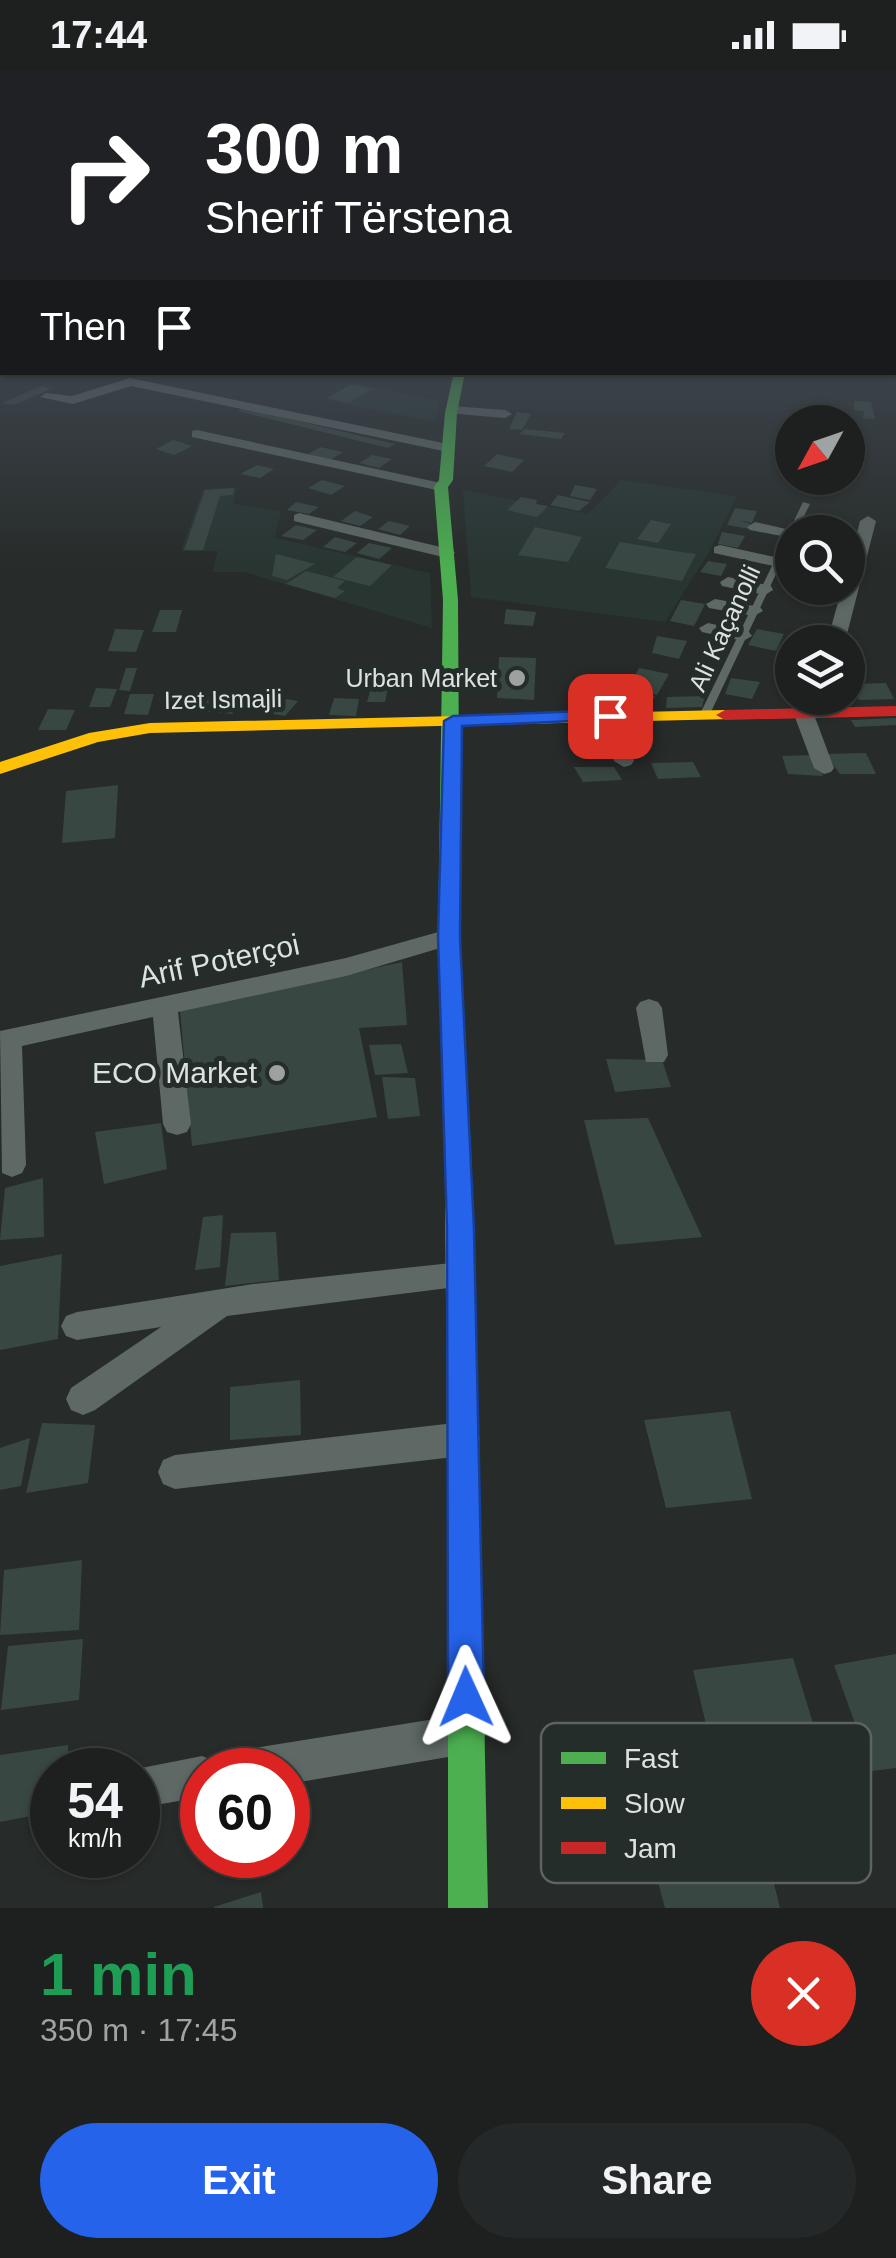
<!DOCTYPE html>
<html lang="en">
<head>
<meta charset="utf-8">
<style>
	:root { --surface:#1d201f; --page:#252828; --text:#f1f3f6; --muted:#a0a3a4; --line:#3b3e3d; --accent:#2563eb }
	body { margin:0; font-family:Helvetica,sans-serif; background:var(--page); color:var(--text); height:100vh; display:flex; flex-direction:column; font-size:38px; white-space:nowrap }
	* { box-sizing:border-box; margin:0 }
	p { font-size:32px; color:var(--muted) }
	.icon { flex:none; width:55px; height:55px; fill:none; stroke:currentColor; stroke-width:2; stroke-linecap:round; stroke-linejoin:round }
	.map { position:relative; height:1838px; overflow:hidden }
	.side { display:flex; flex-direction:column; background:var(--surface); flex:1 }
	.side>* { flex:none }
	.guide { position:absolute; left:0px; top:0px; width:898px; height:305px; box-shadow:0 2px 8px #0004,0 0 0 2px var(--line); background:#202124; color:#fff; overflow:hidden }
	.needle { width:65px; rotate:230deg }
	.tools { position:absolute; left:775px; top:335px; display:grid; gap:20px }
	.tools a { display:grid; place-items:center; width:90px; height:90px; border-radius:50%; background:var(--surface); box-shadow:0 2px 8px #0004,0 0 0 2px var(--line); font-size:50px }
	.speed { position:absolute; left:30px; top:1678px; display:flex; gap:20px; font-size:50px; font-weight:700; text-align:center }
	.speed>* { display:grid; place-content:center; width:130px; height:130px; border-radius:50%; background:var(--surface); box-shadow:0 2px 8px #0004,0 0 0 2px var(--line); line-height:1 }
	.speed small { font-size:25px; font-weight:400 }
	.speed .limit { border:15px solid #d22; background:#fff; color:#111 }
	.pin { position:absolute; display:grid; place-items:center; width:85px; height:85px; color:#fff; margin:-42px; border-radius:20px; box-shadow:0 5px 15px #0006 }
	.me { position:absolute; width:110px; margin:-55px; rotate:359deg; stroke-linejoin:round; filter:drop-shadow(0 0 8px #0008) }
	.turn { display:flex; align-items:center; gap:35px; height:210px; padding:0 40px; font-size:45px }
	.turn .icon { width:130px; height:130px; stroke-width:2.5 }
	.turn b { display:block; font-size:70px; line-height:85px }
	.then { display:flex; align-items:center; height:95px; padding:0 40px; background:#0003; gap:20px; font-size:38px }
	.round { display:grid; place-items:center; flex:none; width:105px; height:105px; border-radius:52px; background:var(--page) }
	.summary { display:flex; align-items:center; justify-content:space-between; height:170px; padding:0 40px }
	h1 { font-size:60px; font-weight:700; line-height:75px; color:#1e9e55 }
	.action { display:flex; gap:20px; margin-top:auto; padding:20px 40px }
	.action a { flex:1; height:115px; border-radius:60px; background:var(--accent); color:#fff; font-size:40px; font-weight:700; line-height:115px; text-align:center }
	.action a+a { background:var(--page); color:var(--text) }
	.status { display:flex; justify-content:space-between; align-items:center; height:70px; padding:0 50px; background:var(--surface); direction:ltr }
	.status svg { height:28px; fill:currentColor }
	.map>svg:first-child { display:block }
	.built { fill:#283531 }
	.building { fill:#394743 }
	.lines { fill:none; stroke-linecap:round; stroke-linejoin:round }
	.lane { fill:#5e6864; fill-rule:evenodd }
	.street { fill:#5e6864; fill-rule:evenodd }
	.fast { fill:#4caf50; fill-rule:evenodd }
	.slow { fill:#ffc107; fill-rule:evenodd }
	.jam { fill:#c62828; fill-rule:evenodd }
	.route { fill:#2563eb; stroke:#184099; stroke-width:2.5 }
	.poi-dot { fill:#9da2a0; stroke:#252d2a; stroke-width:4 }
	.labels { text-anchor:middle; stroke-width:10; stroke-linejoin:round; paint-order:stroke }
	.far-street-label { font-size:25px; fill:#dde2e0; stroke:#252d2a }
	.far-poi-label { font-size:25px; fill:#dde2e0; stroke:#252d2a; text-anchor:end }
	.street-label { font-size:30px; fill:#dde2e0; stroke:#252d2a }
	.poi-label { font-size:30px; fill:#dde2e0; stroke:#252d2a; text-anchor:end }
	.key { fill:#252d2a; stroke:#5c6361; stroke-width:2.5 }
	.key-label { font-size:28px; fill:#dde2e0 }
</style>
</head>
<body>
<div class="status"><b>17:44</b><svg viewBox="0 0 49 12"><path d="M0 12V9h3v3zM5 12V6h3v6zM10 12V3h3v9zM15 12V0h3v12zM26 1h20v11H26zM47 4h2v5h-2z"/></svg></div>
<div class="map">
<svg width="896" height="1838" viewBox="0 0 896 1838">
	<rect width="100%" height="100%" fill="#272b29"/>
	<!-- built -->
	<g class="built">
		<path d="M352 313 440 331 435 352 324 330Z"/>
		<path d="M621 410 737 426 708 484 665 552 471 527 463 420 588 444Z"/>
		<path d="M237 417 233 434 281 441 275 468 430 503 432 558 244 502H212L218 481H181L203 419Z"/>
	</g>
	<!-- building -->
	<g class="building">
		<path d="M350 315 371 319 349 333 327 328Z"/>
		<path d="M42 316 51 319 14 335 2 333Z"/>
		<path d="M854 331 871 332 875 349 863 348 864 341 854 340Z"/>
		<path d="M244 338 395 374 388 378 238 341Z"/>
		<path d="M517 342 531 344 522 360 509 359Z"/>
		<path d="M525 359 565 363 561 369 519 364Z"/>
		<path d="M173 370 192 376 174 385 156 379Z"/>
		<path d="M320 377 343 382 330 390 308 384Z"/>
		<path d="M497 384 524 390 512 402 484 396Z"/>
		<path d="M372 385 392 389 379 398 359 393Z"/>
		<path d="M257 395 274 399 260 408 240 404Z"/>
		<path d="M322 410 345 416 331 425 308 418Z"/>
		<path d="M575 415 597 419 590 430 570 426Z"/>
		<path d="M234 418 233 425 220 426 203 480H184L205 420Z"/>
		<path d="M558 425 590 432 579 441 550 435Z"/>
		<path d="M521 427 537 430 536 434 548 436 537 447 507 440Z"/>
		<path d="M296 432 319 437 309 444 287 440Z"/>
		<path d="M735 438 757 441 752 453 738 450 751 454 750 459 727 455Z"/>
		<path d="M355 441 373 447 360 456 341 451Z"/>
		<path d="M651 450 671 454 658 473 637 469Z"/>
		<path d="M389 451 410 456 400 465 378 459Z"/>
		<path d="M296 455 317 460 303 470 281 466Z"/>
		<path d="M535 457 582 467 568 492 518 485Z"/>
		<path d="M722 462 745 466 738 478 718 474Z"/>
		<path d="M335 467 357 473 345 482 323 477Z"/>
		<path d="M620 472 681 482 696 484 682 511 605 498Z"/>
		<path d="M369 473 392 478 379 489 357 483Z"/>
		<path d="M276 484 315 494 287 510 272 506Z"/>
		<path d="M357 487 392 495 370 516 333 507Z"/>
		<path d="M708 491 727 494 721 506 700 502Z"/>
		<path d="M306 501 345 511 337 518 345 521 335 528 286 514Z"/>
		<path d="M681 530 705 534 694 556 670 551Z"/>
		<path d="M506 539 536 542 533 556 504 554Z"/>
		<path d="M160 540H182L176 562H152Z"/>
		<path d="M115 559 144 560 136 582 108 581Z"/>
		<path d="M757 559 784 564 776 581 748 575Z"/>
		<path d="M657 566 687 571 679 589 652 583Z"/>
		<path d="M499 587 536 588 534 630 497 628Z"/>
		<path d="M126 598H137L130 621 119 620Z"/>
		<path d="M639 598 669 604 657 625 628 619Z"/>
		<path d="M368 608 390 609 385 632H367L371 618H364Z"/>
		<path d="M731 608 760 612 752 629 725 624Z"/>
		<path d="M886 613 894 629 859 630 850 614Z"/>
		<path d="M96 618 117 619 110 637H89Z"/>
		<path d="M623 622 655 626 648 638 620 640Z"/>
		<path d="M211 623 241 626 233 644 201 641Z"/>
		<path d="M130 624H154L148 645 124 644Z"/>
		<path d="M262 625 298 631 285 646 251 640Z"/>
		<path d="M705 626 702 637 666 638 667 627Z"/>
		<path d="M334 628 359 629 356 646 329 645Z"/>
		<path d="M48 639 75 640 66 660H38Z"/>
		<path d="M896 648V655L855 657 851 650Z"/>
		<path d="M866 683 876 704H840L825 684Z"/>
		<path d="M813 685 823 706 788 704 782 686Z"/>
		<path d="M693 692 701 707 658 709 651 693Z"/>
		<path d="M574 697H614L622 710 583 712Z"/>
		<path d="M118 715 115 768 62 773 66 721Z"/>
		<path d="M402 892 407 955 359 958 377 1047 192 1076 180 940Z"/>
		<path d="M401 974 408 1003 375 1005 369 975Z"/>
		<path d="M606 989 662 990 671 1017 615 1022Z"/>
		<path d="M382 1007 415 1008 420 1046 388 1049Z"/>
		<path d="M648 1048 702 1167 615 1175 584 1050Z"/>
		<path d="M161 1053 167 1099 104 1114 95 1062Z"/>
		<path d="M43 1108 44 1167 0 1170 5 1118Z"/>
		<path d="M223 1145 220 1197 195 1200 203 1147Z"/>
		<path d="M276 1162 279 1210 225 1216 231 1163Z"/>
		<path d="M62 1184 58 1269 0 1280V1196Z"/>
		<path d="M300 1310 301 1365 230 1370V1317Z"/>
		<path d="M730 1341 752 1429 666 1438 644 1350Z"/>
		<path d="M42 1353 95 1355 88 1413 26 1423Z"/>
		<path d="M30 1368 21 1416 0 1420V1378Z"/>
		<path d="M82 1490 79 1560 0 1565 4 1500Z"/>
		<path d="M83 1569 79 1630 1 1640 8 1576Z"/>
		<path d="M896 1584V1698L872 1701 834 1595Z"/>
		<path d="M793 1588 831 1712 722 1721 693 1600Z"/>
		<path d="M68 1675V1700H52V1742L0 1752V1685Z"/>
		<path d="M766 1781 780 1838H665L654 1797Z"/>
		<path d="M261 1822 263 1838H214V1837Z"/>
	</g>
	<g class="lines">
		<!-- lane -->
		<path class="lane" d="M803 432 810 434 796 462H792V470L710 644 705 647 702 646 700 644Z"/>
		<!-- street -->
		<g class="street">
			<rect x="895" y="262" width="1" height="6"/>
			<path d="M130 308 448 374 455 378 448 382 131 316 73 334 40 327 46 323 72 326Z"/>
			<path d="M452 336 505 340 512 344 505 348 447 343 445 340Z"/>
			<path d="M197 360 441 413 448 417 441 421 192 367V361Z"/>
			<path d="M299 443 453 480 455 483 447 488 294 451V445Z"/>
			<path d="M868 446 876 451 845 572H827L842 518H848V498L860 451Z"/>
			<path d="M755 452 799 462H792V468L750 460 747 457Z"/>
			<path d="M720 475 784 489 786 492 778 497 714 483V477Z"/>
			<path d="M728 507 771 516 773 520 765 525 722 516 720 512Z"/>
			<path d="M715 529 760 537 763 541 754 546 709 538 706 534Z"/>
			<path d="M708 553 749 562 752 566 743 571 702 562 699 558Z"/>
			<path d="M803 636 813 642 834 698 831 702 824 704 814 698 793 642Z"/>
			<path d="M610 639 620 645 634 691 631 695 624 697 614 691 600 645Z"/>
			<path d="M449 859 461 867 457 873 346 906 178 942 191 1054 187 1062 177 1065 167 1062 163 1054 153 947 22 976 26 1095 22 1103 12 1107 2 1103 0 961 346 888Z"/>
			<path d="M649 929 658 932 662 938 668 985 664 992H646L636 938 640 932Z"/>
			<path d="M461 1192 472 1195 476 1205 472 1215 227 1246 95 1340 83 1345 71 1340 66 1329 71 1318 161 1257 77 1270 66 1266 61 1256 66 1246 77 1242 253 1214Z"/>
			<path d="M463 1352 475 1357 480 1369 475 1381 463 1386 175 1419 163 1414 158 1402 163 1390 175 1385Z"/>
			<path d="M466 1644 480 1650 486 1664 480 1678 466 1684 288 1714V1700H226L232 1685 247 1679Z"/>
			<path d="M202 1686 217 1692 220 1700H202V1727L138 1738V1700H131Z"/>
		</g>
		<!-- fast -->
		<g class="fast">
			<path d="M454 302H465L457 343 453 410 448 417 458 530 460 868 471 1082 467 1089 458 1092 449 1089 445 1082 438 868 443 530 434 417 439 410 445 343Z"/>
			<path d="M465 1518 477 1523 482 1535 488 1838H448V1535L453 1523Z"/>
		</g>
		<!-- slow -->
		<g class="slow">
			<path d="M725 640 734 645 731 649 150 663 98 672 0 704V692L89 663 150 653Z"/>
			<path d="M458 1072 467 1075 471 1082 482 1535 477 1547 465 1552 453 1547 448 1535 445 1082 449 1075Z"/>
		</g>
		<!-- jam -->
		<path class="jam" d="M896 636V646L725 650 716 645 725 640Z"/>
	</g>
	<!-- sky -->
	<linearGradient id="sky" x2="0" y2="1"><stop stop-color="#151817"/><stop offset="0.49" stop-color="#414a54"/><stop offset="1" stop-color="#414a54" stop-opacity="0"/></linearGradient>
	<rect width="896" height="500" fill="url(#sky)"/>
	<!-- route -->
	<path class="route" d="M610 640 616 642V649L462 656 460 867 474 1159 484 1627 478 1639 466 1645 453 1639 448 1627 447 1159 438 867 444 651 453 646Z"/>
	<!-- markers -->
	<g class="poi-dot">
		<circle cx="517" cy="608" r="10"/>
		<circle cx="277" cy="1003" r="10"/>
	</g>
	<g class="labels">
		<!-- far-street labels -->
		<g class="far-street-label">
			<text transform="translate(724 558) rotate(-65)" y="9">Ali Kaçanolli</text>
			<text transform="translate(223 629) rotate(-1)" y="9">Izet Ismajli</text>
		</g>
		<!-- far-poi labels -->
		<g class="far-poi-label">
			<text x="497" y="617">Urban Market</text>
		</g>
		<!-- street labels -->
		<g class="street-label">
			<text transform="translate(219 891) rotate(-12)" y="10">Arif Poterçoi</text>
		</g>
		<!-- poi labels -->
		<g class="poi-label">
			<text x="257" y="1013">ECO Market</text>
		</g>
	</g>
	<!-- legend -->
	<rect x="541" y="1653" width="330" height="160" rx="15" class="key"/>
	<rect x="561" y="1682" width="45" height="12" fill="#4caf50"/>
	<rect x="561" y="1727" width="45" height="12" fill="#ffc107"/>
	<rect x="561" y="1772" width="45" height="12" fill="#c62828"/>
	<g class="key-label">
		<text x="624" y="1698">Fast</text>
		<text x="624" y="1743">Slow</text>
		<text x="624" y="1788">Jam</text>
	</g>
</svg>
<div class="tools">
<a><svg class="needle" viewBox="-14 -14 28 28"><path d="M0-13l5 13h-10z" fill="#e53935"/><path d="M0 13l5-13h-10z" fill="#a0a3a4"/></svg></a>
<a><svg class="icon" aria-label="search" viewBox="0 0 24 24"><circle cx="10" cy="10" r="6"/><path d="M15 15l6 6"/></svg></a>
<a><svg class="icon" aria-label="layers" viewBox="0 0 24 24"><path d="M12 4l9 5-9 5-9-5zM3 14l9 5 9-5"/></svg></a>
</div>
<div class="speed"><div>54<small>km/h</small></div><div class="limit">60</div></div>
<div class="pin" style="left:610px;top:646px;background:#d93025"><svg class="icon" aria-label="arrive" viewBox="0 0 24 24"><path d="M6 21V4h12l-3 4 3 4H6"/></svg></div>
<svg class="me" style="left:466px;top:1627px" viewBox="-20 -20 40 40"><path d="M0-17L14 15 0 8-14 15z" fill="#2563eb" stroke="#fff" stroke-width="4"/></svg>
<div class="guide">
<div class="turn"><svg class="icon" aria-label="right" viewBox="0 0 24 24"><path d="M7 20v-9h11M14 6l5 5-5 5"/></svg><div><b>300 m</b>Sherif Tërstena</div></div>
<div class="then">Then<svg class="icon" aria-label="arrive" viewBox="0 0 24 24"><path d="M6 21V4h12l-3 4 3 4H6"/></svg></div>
</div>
</div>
<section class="side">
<div class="summary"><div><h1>1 min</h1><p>350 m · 17:45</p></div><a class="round" style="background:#d93025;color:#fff"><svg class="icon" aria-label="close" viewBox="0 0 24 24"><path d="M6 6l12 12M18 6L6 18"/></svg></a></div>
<div class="action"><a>Exit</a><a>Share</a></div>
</section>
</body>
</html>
